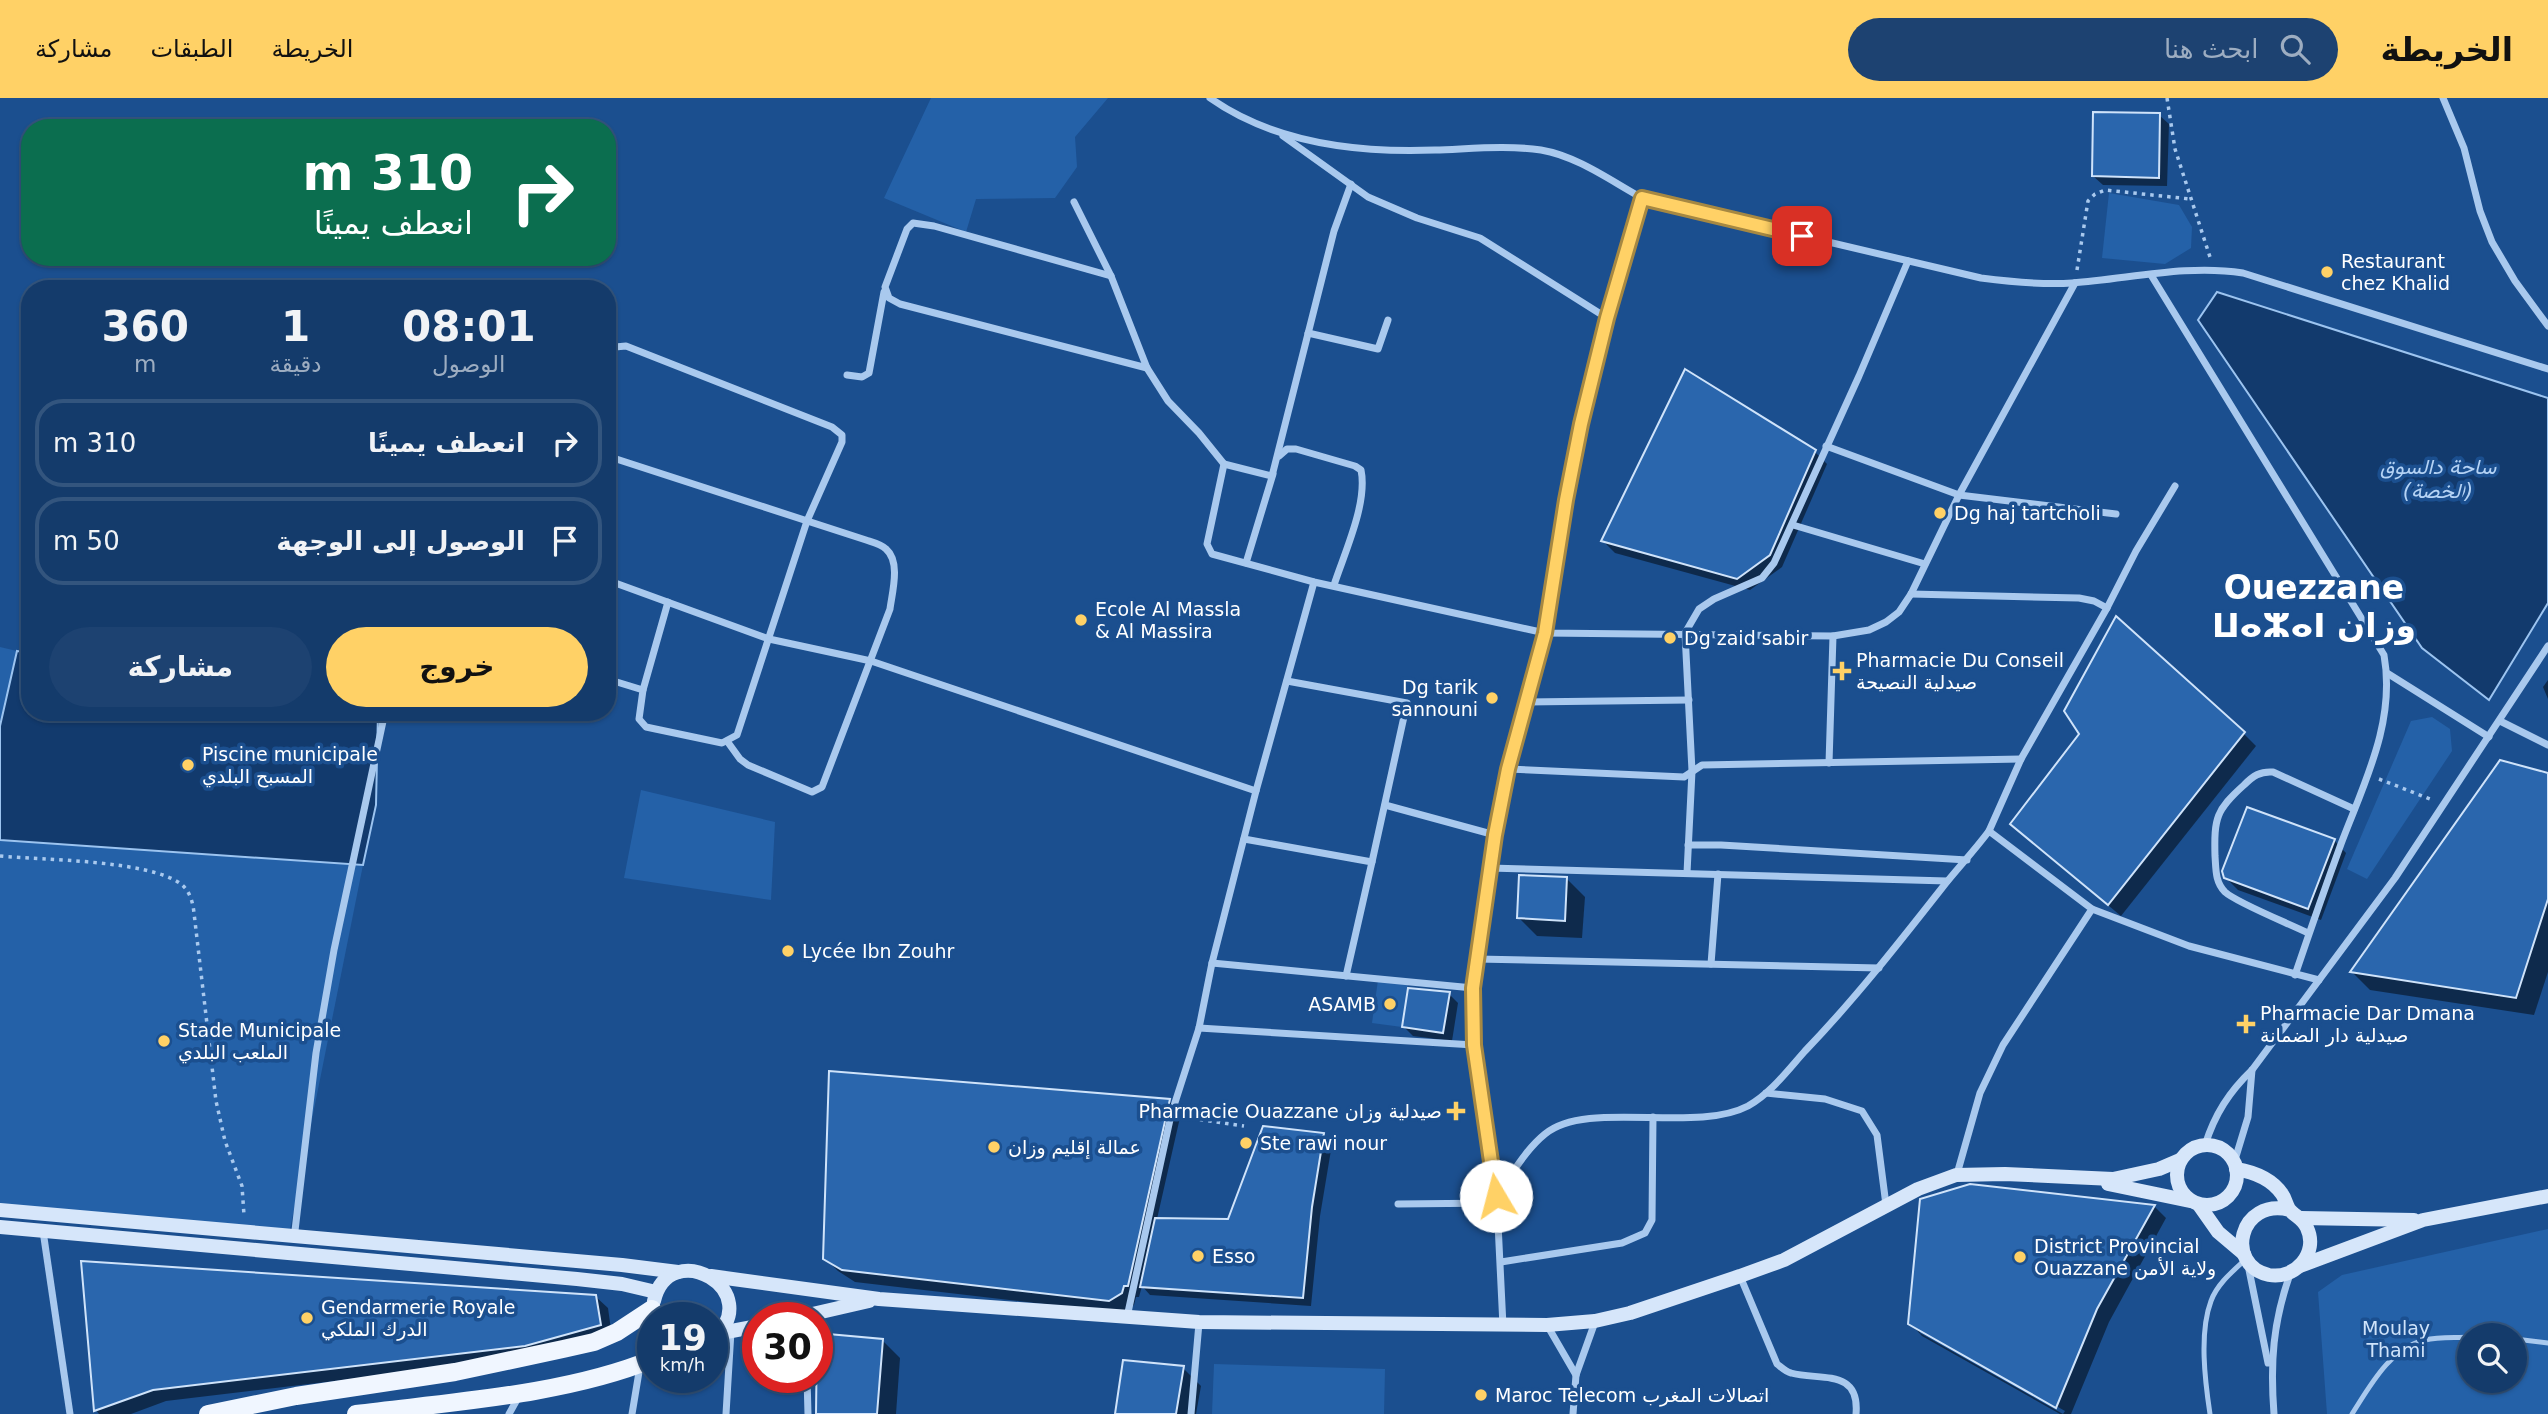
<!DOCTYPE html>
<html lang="ar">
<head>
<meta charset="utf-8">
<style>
	:root { --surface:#143b6b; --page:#1d4271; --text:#f1f3f6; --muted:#9dadc1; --line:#33557e; --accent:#ffd166 }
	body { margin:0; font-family:"DejaVu Sans",Vazirmatn,"Noto Sans Tifinagh",sans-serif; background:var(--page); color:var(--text); direction:rtl; height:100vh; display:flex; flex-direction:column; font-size:26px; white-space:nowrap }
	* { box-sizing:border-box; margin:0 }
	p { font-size:23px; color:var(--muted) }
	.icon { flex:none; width:38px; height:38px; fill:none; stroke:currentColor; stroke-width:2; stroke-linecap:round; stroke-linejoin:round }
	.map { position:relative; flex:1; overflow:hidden; direction:ltr }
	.sheet { position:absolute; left:21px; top:182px; width:595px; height:441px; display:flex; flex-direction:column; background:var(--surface); border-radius:28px; box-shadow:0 2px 5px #0004,0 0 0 2px var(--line); direction:rtl }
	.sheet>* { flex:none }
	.top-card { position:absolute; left:21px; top:21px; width:595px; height:147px; border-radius:28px; box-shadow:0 2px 5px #0004,0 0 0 2px var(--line); direction:rtl; background:#0b6e4f; color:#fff; overflow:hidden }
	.tools { position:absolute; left:2457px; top:1225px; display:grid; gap:14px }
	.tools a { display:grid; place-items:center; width:70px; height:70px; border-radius:50%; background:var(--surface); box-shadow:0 2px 5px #0004,0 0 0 2px var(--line); font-size:35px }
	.speed { position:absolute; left:637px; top:1204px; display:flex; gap:14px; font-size:35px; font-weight:700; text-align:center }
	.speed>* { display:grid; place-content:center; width:91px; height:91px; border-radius:50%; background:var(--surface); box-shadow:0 2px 5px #0004,0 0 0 2px var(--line); line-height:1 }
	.speed small { font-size:18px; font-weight:400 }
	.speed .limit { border:10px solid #d22; background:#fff; color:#111 }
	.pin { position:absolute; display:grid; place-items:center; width:60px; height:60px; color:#fff; margin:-30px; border-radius:14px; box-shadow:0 4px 10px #0006 }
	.me { position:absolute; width:77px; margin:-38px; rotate:352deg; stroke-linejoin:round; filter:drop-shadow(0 0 5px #0008) }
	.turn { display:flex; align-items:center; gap:24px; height:147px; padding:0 28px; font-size:32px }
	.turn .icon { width:91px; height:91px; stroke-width:2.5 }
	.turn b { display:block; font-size:49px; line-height:60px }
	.eta { display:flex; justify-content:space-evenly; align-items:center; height:119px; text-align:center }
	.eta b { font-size:42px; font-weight:800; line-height:49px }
	.cta { display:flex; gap:14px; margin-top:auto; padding:14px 28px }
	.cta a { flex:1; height:80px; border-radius:42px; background:var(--accent); color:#111; font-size:28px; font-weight:800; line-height:80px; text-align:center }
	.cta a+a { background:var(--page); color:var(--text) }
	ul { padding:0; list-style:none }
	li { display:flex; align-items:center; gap:21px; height:88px; margin:0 14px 10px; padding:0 14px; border:4px solid var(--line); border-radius:28px }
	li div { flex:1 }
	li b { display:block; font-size:26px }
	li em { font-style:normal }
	header { display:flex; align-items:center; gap:42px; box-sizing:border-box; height:98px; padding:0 35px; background:var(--accent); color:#111 }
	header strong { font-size:33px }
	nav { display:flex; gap:38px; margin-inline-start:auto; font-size:24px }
	.search { width:490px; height:63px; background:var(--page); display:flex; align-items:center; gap:18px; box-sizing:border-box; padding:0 24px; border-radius:38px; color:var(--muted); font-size:26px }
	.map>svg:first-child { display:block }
	.green { fill:#2461a8; fill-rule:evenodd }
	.water { fill:#123a6d; stroke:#9cc4f0; stroke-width:2 }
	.shadow { fill:#0007 }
	.building { fill:#2a66ad; stroke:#cfe3fa; stroke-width:2 }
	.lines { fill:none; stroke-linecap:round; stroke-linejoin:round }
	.path { stroke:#a9c9ee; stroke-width:3.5; stroke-dasharray:3.5 5; stroke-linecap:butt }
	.service { stroke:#a9c9ee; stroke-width:5 }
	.minor { stroke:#a9c9ee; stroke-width:7 }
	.secondary { stroke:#d6e6fa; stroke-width:14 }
	.primary { stroke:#f0f6ff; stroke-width:18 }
	.route-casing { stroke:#a68842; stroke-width:18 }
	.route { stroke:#ffd166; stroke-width:12 }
	.poi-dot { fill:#ffd166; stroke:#1b4f8f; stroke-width:2.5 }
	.labels { text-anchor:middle; stroke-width:7; stroke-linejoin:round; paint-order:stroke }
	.poi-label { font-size:19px; fill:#fff; stroke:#1b4f8f; text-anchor:start }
	.park-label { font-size:19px; fill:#cfe3fa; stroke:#1b4f8f }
	.water-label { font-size:21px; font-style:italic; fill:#b5d3f5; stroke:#1b4f8f }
	.town-label { font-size:33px; font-weight:bold; fill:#fff; stroke:#1b4f8f }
</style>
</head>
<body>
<header>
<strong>الخريطة</strong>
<div class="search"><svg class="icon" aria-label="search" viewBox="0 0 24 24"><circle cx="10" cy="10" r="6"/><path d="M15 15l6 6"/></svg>ابحث هنا</div>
<nav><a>الخريطة</a><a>الطبقات</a><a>مشاركة</a></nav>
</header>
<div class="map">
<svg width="2548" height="1316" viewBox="0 0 2548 1316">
	<rect width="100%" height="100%" fill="#1b4f8f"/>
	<!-- green -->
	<g class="green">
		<path d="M931 0H1108L1075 39 1077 69 1055 100 976 101 966 134 884 100Z"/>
		<path d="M2109 95 2179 107 2192 129 2191 150 2165 166 2102 160Z"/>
		<path d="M0 549 17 553 0 628Z"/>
		<path d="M2432 619 2450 631 2452 653 2367 781 2347 771 2411 623Z"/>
		<path d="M641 692 775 724 771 802 624 780Z"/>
		<path d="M0 742 363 767 288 1141 0 1119Z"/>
		<path d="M1378 882 1408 886 1402 929 1372 925Z"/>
		<path d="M2548 1131V1316H2327L2318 1194 2342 1177ZM2469 1237H2515V1283H2469Z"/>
		<path d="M1214 1266 1385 1271 1384 1316H1212Z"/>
	</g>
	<!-- water -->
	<g class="water">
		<path d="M2217 194 2548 300V505L2489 602 2422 550 2198 222Z"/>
		<path d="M17 553 30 555V614H378L376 707 363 767 0 742V628Z"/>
	</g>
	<!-- shadow -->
	<g class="shadow">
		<path d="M2159 17 2169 26 2167 88 2103 87 2093 78Z"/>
		<path d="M1815 354 1827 366 1782 469 1750 492 1615 455 1603 443Z"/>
		<path d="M2548 582V601L2543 589Z"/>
		<path d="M2244 636 2256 648 2121 818 2025 738Z"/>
		<path d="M2548 677V874L2534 917 2370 892 2352 874Z"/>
		<path d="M2334 742 2346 755 2321 822 2238 792 2225 779Z"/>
		<path d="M1567 781 1585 799 1582 840 1537 838 1519 820Z"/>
		<path d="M1449 896 1458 905 1452 943 1413 938 1404 929Z"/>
		<path d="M1169 1003 1181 1015 1157 1121 1229 1123 1323 1037 1332 1046 1320 1118 1311 1208 1150 1197 1142 1188 1139 1199H1136L1134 1207 1122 1215 855 1184 838 1173 825 1160Z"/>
		<path d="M2154 1108 2166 1120 2109 1224 2071 1316H2063L2065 1313 1920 1231V1235L2063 1316H2060L1922 1238 1910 1225Z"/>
		<path d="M83 1165 595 1198 608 1210 612 1239 538 1259 166 1303 131 1316H99L96 1312Z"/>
		<path d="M882 1242 900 1260 896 1316H818Z"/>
		<path d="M1183 1270 1201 1288 1196 1316H1117Z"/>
	</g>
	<!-- building -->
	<g class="building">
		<path d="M2093 14 2160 15 2159 80 2092 78Z"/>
		<path d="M1685 271 1816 352 1770 457 1737 481 1601 443Z"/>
		<path d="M2116 518 2245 634 2108 807 2010 726 2079 636 2064 613Z"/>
		<path d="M2500 662 2548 675V801L2516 900 2350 874Z"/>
		<path d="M2247 709 2335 741 2308 811 2224 780 2222 773Z"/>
		<path d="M1519 777 1567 779 1565 823 1517 820Z"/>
		<path d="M1408 890 1450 894 1443 935 1402 929Z"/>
		<path d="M829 973 1170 1001 1128 1188H1124L1122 1195 1109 1203 842 1172 823 1161Z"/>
		<path d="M1263 1028 1324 1035 1312 1109 1303 1200 1140 1189 1155 1120 1228 1121Z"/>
		<path d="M1970 1086 2155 1107 2097 1211 2056 1310 1908 1226 1920 1101Z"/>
		<path d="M81 1163 596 1197 601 1227 525 1248 153 1292 94 1313Z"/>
		<path d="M817 1235 883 1241 877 1316H816Z"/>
		<path d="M1123 1262 1184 1268 1176 1316H1115Z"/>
	</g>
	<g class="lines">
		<!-- path -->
		<g class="path">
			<path d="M2167 0 2175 51 2210 159"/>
			<path d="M2077 172 2088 103 2095 96 2105 92 2190 101"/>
			<path d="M2379 681 2430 701"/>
			<path d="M0 758C43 762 149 762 181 786 190 793 193 805 194 815L216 1003 225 1043 242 1088 244 1117"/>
			<path d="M1183 1019 1244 1028"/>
		</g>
		<!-- service -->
		<g class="service">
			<path d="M2515 1241 2548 1245"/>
			<path d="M2210 1316C2205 1283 2199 1235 2211 1203 2217 1186 2233 1173 2245 1162"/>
			<path d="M2352 1316C2370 1288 2390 1250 2425 1242 2439 1239 2455 1240 2469 1239"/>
		</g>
		<!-- minor -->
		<g class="minor">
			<path d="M1210 0C1275 46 1358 55 1435 52 1469 51 1507 47 1541 52 1577 58 1611 83 1642 100L1607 220 1581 326 1566 402 1545 535 1508 671 1495 737 1473 890 1474 947 1497 1105 1503 1228"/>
			<path d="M2443 0 2464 50 2480 113 2492 144 2515 183 2548 228"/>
			<path d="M1283 38 1368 99 1417 120 1480 140 1607 220"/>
			<path d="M1642 100 1981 180C2012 184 2041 187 2072 185 2129 181 2186 166 2243 175L2548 271"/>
			<path d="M1074 104 1111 178 1147 270 1168 303 1199 335 1224 366 1207 446 1212 456 1314 484 1545 535 1833 538 1869 532 1886 524 1899 514 1911 496 1959 397 2075 185"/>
			<path d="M2151 177 2384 557C2396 624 2364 685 2341 746 2325 790 2310 833 2295 877"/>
			<path d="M1111 178 934 128 913 125 907 131 885 189 889 200 900 206 1147 270"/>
			<path d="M1308 235 1378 251 1388 222"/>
			<path d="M607 262 615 249 626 248 832 329 842 337V344L807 423 737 637 722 645 646 629 639 621 643 592 607 581"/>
			<path d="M847 277 862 279 869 275 884 194"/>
			<path d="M1826 348 1959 397 2116 416"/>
			<path d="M607 358 866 442C872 444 881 446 886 451 901 464 892 495 890 511L822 689 812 694 748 667 740 661 727 643"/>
			<path d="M1279 358 1287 351H1296L1355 368 1361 372C1368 405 1344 456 1334 487"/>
			<path d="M1224 366 1272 378 1334 133 1351 86"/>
			<path d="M1793 427 1925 466"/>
			<path d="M1246 465 1273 376"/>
			<path d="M607 482 769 541 871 563 1256 693"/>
			<path d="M1911 496 2079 500 2094 503 2107 510"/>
			<path d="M2387 575 2489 639"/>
			<path d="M1287 583 1407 605 1372 764"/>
			<path d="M643 592 668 504"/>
			<path d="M1526 604 1689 602"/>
			<path d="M2500 623 2548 647"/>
			<path d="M1829 665 1833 538"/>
			<path d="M1508 671 1684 679 1702 667 2021 661"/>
			<path d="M1385 707 1495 737"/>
			<path d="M1989 733 2021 661 2107 510 2136 453 2175 388"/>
			<path d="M1244 741 1372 764 1346 878"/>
			<path d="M1688 747H1721L1967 762"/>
			<path d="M1489 770 1947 783"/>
			<path d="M1687 775 1692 673 1685 535 1699 511 1714 501 1762 480 1774 465 1859 278 1908 163"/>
			<path d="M2092 811 2189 848 2319 882"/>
			<path d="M2308 835C2290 826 2237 805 2225 794 2215 784 2216 771 2215 758 2214 720 2216 712 2244 687 2253 678 2260 673 2273 674L2354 711"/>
			<path d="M1477 861 1879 870"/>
			<path d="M1212 865 1473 890"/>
			<path d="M1711 866 1718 776"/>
			<path d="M1199 930 1474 947"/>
			<path d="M1766 995 1825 1001 1862 1013 1877 1037 1886 1107"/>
			<path d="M2205 1047C2215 1016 2229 994 2252 972L2395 780 2548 548"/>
			<path d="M2234 1065 2248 1019 2252 972"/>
			<path d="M1496 1098C1511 1078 1525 1052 1545 1036 1587 1001 1695 1036 1748 1008 1771 995 1788 972 1805 953 1854 902 1898 846 1942 790 1957 771 1974 753 1989 733L2092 811 2003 947 1980 995 1957 1076"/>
			<path d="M1398 1106 1497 1105"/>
			<path d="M43 1133 70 1316"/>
			<path d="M294 1141 316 955 334 852 385 614"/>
			<path d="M1501 1164 1622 1145 1645 1135 1652 1122 1653 1019"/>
			<path d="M2248 1167 2268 1265"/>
			<path d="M1740 1178 1777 1266C1781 1269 1786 1274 1791 1275 1820 1283 1860 1270 1856 1316"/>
			<path d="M1127 1219 1171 1017 1199 930 1212 865 1256 693 1314 484"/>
			<path d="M1547 1227 1576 1277"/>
			<path d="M807 1279 808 1316"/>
			<path d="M509 1316 519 1298"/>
			<path d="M632 1316 640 1268"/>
			<path d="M726 1316 731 1233"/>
			<path d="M1191 1316 1199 1225"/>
			<path d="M1573 1316 1576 1277 1595 1224"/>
			<path d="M2274 1316C2270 1264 2273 1225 2290 1176"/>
		</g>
		<!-- secondary -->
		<g class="secondary">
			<circle cx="2207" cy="1077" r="30"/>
			<path d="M2236 1071C2254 1074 2271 1080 2282 1096 2285 1100 2286 1106 2289 1111 2294 1118 2303 1120 2307 1130 2319 1155 2295 1182 2269 1177 2224 1167 2239 1099 2290 1112"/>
			<path d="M2108 1086 2190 1103"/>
			<path d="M2199 1107 2218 1134 2244 1156"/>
			<path d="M0 1112 622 1167 678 1174"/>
			<path d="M2301 1120 2414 1122"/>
			<path d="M0 1129 577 1181 622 1186 656 1194"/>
			<path d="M2300 1168 2423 1122 2548 1098"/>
			<path d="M711 1178 879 1201 1199 1224 1547 1227 1595 1223 1630 1215 1740 1178 1784 1162 1918 1091 1956 1077 2005 1076 2113 1081 2159 1071 2180 1062"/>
			<path d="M654 1203C669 1137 769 1193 712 1242"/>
			<path d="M795 1220 869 1203"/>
			<path d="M721 1235 758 1228"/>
		</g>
		<!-- primary -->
		<g class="primary">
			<path d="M208 1316 296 1298 455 1274 563 1251 594 1244 617 1234 652 1211"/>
			<path d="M356 1316C450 1304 565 1297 653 1261"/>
		</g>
	</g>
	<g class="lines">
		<!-- route casing -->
		<g class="route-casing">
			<path id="route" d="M1496 1098 1474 947 1473 890 1495 737 1508 671 1545 535 1566 402 1581 326 1607 220 1642 100 1802 138"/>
		</g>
		<!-- route -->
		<use href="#route" class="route"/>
	</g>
	<!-- markers -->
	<g class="poi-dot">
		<circle cx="2327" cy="174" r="7"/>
		<circle cx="1940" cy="415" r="7"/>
		<circle cx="1081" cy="522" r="7"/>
		<circle cx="1670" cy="540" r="7"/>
		<path d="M1838.5 562.5h7v7h7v7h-7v7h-7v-7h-7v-7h7z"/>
		<circle cx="1492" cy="600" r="7"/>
		<circle cx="188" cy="667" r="7"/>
		<circle cx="788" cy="853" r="7"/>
		<circle cx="1390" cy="906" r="7"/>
		<path d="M2242.5 915.5h7v7h7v7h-7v7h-7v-7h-7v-7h7z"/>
		<circle cx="164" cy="943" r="7"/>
		<path d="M1452.5 1002.5h7v7h7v7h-7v7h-7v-7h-7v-7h7z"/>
		<circle cx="1246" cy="1045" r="7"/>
		<circle cx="994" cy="1049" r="7"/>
		<circle cx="1198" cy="1158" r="7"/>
		<circle cx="2020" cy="1159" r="7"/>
		<circle cx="307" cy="1220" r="7"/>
		<circle cx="1481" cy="1297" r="7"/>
	</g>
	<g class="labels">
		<!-- poi labels -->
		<g class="poi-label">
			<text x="2341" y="170">Restaurant<tspan x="2341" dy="22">chez Khalid</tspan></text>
			<text x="1954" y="422">Dg haj tartcholi</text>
			<text x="1095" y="518">Ecole Al Massla<tspan x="1095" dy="22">&amp; Al Massira</tspan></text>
			<text x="1684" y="547">Dg zaid sabir</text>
			<text x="1856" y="569">Pharmacie Du Conseil<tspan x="1856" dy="22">صيدلية النصيحة</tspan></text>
			<text x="1478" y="596" text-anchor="end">Dg tarik<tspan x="1478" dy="22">sannouni</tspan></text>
			<text x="202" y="663">Piscine municipale<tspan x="202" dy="22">المسبح البلدي</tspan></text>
			<text x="802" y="860">Lycée Ibn Zouhr</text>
			<text x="1376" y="913" text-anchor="end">ASAMB</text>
			<text x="2260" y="922">Pharmacie Dar Dmana<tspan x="2260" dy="22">صيدلية دار الضمانة</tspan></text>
			<text x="178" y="939">Stade Municipale<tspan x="178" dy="22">الملعب البلدي</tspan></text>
			<text x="1442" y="1020" text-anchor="end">Pharmacie Ouazzane صيدلية وزان</text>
			<text x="1260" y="1052">Ste rawi nour</text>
			<text x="1008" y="1056">عمالة إقليم وزان</text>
			<text x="2034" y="1155">District Provincial<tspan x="2034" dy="22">Ouazzane ولاية الأمن</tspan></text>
			<text x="1212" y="1165">Esso</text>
			<text x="321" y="1216">Gendarmerie Royale<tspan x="321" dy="22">الدرك الملكي</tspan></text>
			<text x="1495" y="1304">Maroc Telecom اتصالات المغرب</text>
		</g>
		<!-- park labels -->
		<g class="park-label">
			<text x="2396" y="1237">Moulay<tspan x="2396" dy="22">Thami</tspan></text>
		</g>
		<!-- water labels -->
		<g class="water-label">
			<text x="2438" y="376">ساحة دالسوق<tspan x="2438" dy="24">(الخصة)</tspan></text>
		</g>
		<!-- town labels -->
		<g class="town-label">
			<text x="2314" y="501">Ouezzane<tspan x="2314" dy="38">ⵡⴰⵣⴰⵏ وزان</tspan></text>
		</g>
	</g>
</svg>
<div class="tools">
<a><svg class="icon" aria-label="search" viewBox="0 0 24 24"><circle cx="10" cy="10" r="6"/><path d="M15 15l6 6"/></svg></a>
</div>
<div class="speed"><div>19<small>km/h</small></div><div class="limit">30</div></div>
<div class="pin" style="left:1802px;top:138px;background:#d93025"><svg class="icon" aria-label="arrive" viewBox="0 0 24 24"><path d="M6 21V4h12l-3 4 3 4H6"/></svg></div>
<svg class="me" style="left:1496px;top:1098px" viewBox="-20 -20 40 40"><circle r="19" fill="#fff"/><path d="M0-13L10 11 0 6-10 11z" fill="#ffd166"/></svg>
<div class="top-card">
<div class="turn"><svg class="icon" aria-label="right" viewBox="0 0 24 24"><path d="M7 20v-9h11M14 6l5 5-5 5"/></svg><div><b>310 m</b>انعطف يمينًا</div></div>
</div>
<section class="sheet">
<div class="eta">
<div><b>08:01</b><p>الوصول</p></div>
<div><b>1</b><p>دقيقة</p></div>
<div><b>360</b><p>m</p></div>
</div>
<ul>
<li><svg class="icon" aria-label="right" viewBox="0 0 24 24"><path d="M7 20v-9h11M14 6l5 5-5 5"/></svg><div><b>انعطف يمينًا</b></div><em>310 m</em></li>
<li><svg class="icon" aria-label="arrive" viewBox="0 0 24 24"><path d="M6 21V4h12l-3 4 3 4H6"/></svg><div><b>الوصول إلى الوجهة</b></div><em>50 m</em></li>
</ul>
<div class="cta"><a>خروج</a><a>مشاركة</a></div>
</section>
</div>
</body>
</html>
